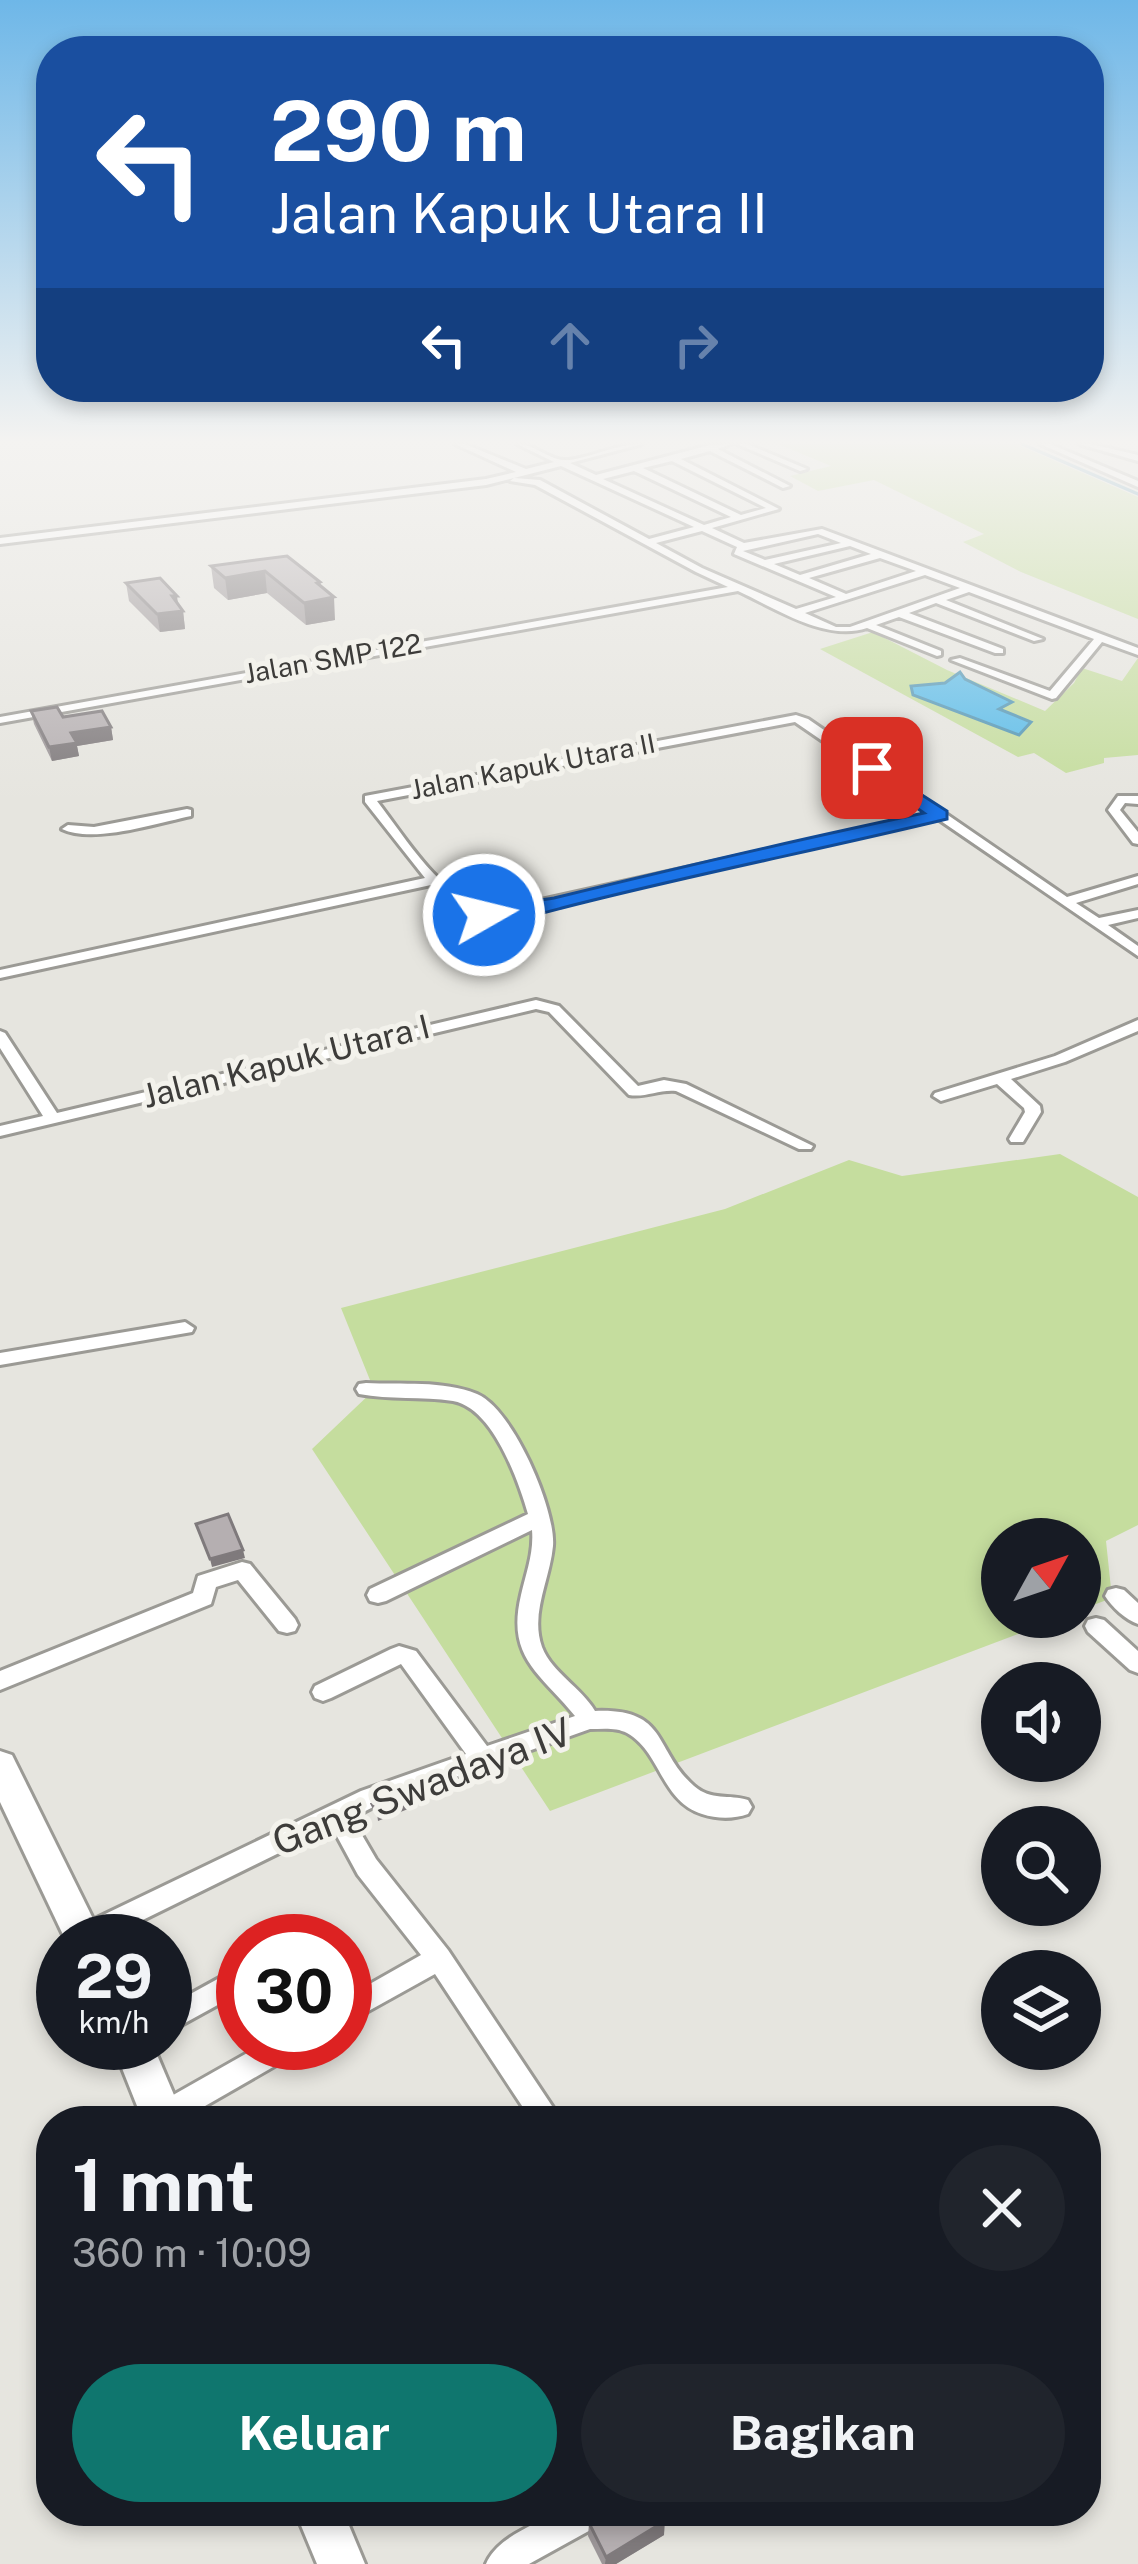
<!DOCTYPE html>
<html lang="id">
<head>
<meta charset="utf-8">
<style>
	:root { --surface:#171b24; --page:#20242c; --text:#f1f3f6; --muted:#9ea1a6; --accent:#0f766e }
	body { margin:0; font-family:"Public Sans",sans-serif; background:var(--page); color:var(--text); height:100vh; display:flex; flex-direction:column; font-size:45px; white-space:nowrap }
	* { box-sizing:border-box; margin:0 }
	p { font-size:39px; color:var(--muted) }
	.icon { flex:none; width:66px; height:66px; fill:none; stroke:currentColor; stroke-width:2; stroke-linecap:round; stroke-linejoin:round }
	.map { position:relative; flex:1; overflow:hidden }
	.sheet { position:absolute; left:36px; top:2106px; width:1065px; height:420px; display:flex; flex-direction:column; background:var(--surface); border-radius:48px; box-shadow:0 6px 18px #0003 }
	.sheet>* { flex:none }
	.banner { position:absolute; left:36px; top:36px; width:1068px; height:366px; border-radius:48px; box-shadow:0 6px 18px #0003; background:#1a4fa0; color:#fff; overflow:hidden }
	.needle { width:78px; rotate:50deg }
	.buttons { position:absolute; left:981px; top:1518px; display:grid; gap:24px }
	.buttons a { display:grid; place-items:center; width:120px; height:120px; border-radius:50%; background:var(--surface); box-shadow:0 6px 18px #0003; font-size:60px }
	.speed { position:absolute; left:36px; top:1914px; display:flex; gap:24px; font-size:60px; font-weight:700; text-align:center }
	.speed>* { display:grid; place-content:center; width:156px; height:156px; border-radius:50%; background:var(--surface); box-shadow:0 6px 18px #0003; line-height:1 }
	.speed small { font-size:30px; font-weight:400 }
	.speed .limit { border:18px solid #d22; background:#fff; color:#111 }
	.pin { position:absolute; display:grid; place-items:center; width:102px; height:102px; color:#fff; margin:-51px; border-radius:24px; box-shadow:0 6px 18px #0006 }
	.me { position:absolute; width:132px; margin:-66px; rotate:82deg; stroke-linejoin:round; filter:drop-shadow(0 0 9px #0008) }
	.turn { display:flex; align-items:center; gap:42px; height:252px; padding:0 36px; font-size:54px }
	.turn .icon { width:156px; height:156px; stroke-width:2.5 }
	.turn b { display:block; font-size:84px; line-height:102px }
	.lanes { display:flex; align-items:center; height:114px; padding:0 36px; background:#0003; justify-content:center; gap:60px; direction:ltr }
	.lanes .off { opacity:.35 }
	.round { display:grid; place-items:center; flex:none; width:126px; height:126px; border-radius:63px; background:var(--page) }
	.head { display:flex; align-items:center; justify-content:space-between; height:204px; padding:0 36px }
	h1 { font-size:72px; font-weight:700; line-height:90px }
	.button { display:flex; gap:24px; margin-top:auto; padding:24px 36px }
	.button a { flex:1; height:138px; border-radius:72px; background:var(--accent); color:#fff; font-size:48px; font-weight:700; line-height:138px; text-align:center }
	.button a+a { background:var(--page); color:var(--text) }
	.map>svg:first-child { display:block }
	.green { fill:#c5dd9e }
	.water { fill:#58bbe9; stroke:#5095b4; stroke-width:3 }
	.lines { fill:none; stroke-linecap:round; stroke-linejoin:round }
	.stream { stroke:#5095b4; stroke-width:3 }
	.street-casing { stroke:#9b9a95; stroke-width:6 }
	.secondary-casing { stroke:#9b9a95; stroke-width:6 }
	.street { fill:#fff; fill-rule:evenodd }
	.secondary { fill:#fff; fill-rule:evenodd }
	.wall { fill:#9c9698 }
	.shaded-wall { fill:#7f7a7c }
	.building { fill:#b5afb1; stroke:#7f7a7c; stroke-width:3 }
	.route { fill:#1a73e8; stroke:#114b97; stroke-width:3 }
	.labels { text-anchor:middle; stroke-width:10; stroke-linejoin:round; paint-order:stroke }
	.far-street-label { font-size:27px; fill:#3d3c3a; stroke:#f3f2ec }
	.street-label { font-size:33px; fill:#3d3c3a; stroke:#f3f2ec }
	.near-street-label { font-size:39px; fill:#3d3c3a; stroke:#f3f2ec }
</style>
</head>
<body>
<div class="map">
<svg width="1138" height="2564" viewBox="0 0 1138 2564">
	<rect width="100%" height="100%" fill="#e6e5df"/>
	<!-- green -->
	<g class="green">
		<path d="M778 444H1016L1138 497V619L1021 572 963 542 984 534 874 480 818 491 790 476 831 466Z"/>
		<path d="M873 632 947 670 1045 711 1074 683 1082 668 1122 681 1138 658V755L1104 758V763L1066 773 1034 753 1018 757 820 649Z"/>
		<path d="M1060 1154 1138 1197V1525L1106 1541 1112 1598 1080 1610V1539H1002V1617H1063L550 1811 312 1449 374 1390 341 1308 725 1209 849 1160 902 1176Z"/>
	</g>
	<!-- water -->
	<path class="water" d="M960 672 965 679 1012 702 999 709 1031 722 1019 735 913 695 911 686 945 683Z"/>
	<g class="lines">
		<!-- stream -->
		<path class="stream" d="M1022 444 1138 494"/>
		<!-- street casing -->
		<g class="street-casing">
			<g id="street">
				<path d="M455 444H465L526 469 554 462 517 444C535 444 547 459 564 460 584 461 617 443 642 444L570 463 596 475 710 445 731 444 718 449 790 486 783 488 710 451 681 459 779 509 712 528 744 543 822 529 1138 648V655L1102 642 1056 698 1052 699 951 660 960 658 1050 691 1094 639 969 592 946 600 1043 639 1034 641 936 603 909 613 1003 649V653H995L899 617 876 625 941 651V655L937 656 867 628C826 642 775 608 738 591L0 723V717L728 587 696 572 535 485 510 481 514 478 540 480 649 539 694 527 561 466 486 485 0 544V538L486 479 516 472ZM672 461 766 508 741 515 643 468ZM634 471 731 517 704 525 603 479ZM702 531 737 547 734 554 836 597 796 609 702 568 656 543ZM818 534 841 543 765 560 743 551ZM850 546 871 554 800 575 774 564ZM880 558 916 571 846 594 809 578ZM925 575 960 588 850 627H836L805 613Z"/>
				<path d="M737 444H747L807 469 800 471Z"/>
				<path d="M1040 444H1050L1138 481V487Z"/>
				<path d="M1079 444H1091L1138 455V461Z"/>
				<path d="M796 715 808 719 1067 897 1138 876V884L1076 903 1099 918 1138 910V918L1108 925 1138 946V956L938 819 491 919 469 913 431 885 0 978V970L425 878 365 802V796ZM795 722 929 814 491 911C440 897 408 841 377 801Z"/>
				<path d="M1118 796H1138V804L1125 803 1120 810 1138 832V844L1133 843 1108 810Z"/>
				<path d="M187 809 191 810V816C157 823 93 844 62 829L68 825 94 827Z"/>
				<path d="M536 1000 559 1006 638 1086 664 1080 686 1084 813 1146 811 1149H799L676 1091C660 1089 645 1098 629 1095L549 1012 536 1009 0 1136V1126L43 1116 0 1048V1031L5 1033 57 1113Z"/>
				<path d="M1138 1020V1031L1065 1062 1011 1079 1040 1106 1041 1112 1023 1142H1011L1009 1139 1025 1112 1024 1108 997 1084 941 1101 933 1096 935 1093 1055 1056Z"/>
				<path d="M185 1322 194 1328 192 1332 0 1365V1353Z"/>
				<path d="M366 1383C401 1385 443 1380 477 1394 513 1409 556 1510 553 1546 550 1580 530 1613 542 1647 552 1673 581 1687 595 1711 669 1708 653 1750 694 1786 711 1801 729 1794 748 1800L752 1807 748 1814C734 1819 717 1819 702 1814 661 1801 661 1752 627 1733 616 1727 602 1729 590 1729L377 1805 352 1818 376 1859 448 1950 562 2121H532L435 1974 345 2024V1998L421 1955 358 1875 332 1827 100 1941H72L70 1937 74 1929 361 1791 466 1754 401 1664 331 1698 323 1701 315 1698 312 1692 315 1686 391 1649 399 1646 416 1651 487 1746 575 1716C540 1673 506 1658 521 1595 526 1573 534 1553 532 1530L386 1601 378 1603 370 1601 367 1595 370 1589 528 1514C518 1480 493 1408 453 1401 422 1396 390 1400 359 1394L356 1389 359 1384Z"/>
				<path d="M242 1562 250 1564 295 1619 298 1625 295 1631 287 1633 279 1631 238 1580 216 1587 211 1604 0 1690V1671L193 1593 198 1576Z"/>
				<path d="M1116 1588 1124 1590 1138 1603V1624C1126 1620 1112 1607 1105 1596L1108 1590Z"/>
				<path d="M1096 1618 1104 1620 1138 1651V1673L1130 1670 1088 1632 1085 1626 1088 1620Z"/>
				<path d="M243 1965V1991L165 2034V2008Z"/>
				<path d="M265 2043H303L299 2052 179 2121H150L148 2116 152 2107Z"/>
				<path d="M561 2511H610L605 2522 529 2564H486C497 2537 536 2524 561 2511Z"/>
			</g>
		</g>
		<!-- secondary casing -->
		<g class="secondary-casing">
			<g id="secondary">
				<path d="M0 1751 12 1755 104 1941H66L0 1802Z"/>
				<path d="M112 2043H152L185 2121H143Z"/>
				<path d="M295 2511H343L365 2564H317Z"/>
			</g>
		</g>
		<!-- street -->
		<use href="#street" class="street"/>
		<!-- secondary -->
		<use href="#secondary" class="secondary"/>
	</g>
	<!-- wall -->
	<g class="wall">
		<path d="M287 556 320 582 335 620 306 625 267 593 228 600 214 588 211 566Z"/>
		<path d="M126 583 179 605 183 611 185 629 160 632 129 601Z"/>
		<path d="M31 711 111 727 113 740 77 746 79 756 52 761 34 724Z"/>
		<path d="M589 2523 664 2535 616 2564H602L588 2536Z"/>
	</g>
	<!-- shaded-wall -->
	<g class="shaded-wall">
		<path d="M265 571 267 593 228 600 225 578Z"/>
		<path d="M320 582 322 599 334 597 335 620 306 625 304 603 317 583Z"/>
		<path d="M172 596H177L179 611H183L185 629 160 632 157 614Z"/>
		<path d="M111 727 113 740 77 746 79 756 52 761 49 747 71 733Z"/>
		<path d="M243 1550 245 1558 212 1567 210 1559Z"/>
		<path d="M427 1793 428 1801 378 1821 377 1813Z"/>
		<path d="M665 2521 664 2535 616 2564H605L606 2557Z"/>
	</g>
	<!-- building -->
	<g class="building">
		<path d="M287 556 320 582 317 583 334 597 304 603 265 571 225 578 211 566Z"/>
		<path d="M160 578 177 596H172L183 611 157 614 126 583Z"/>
		<path d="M57 707 63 717 102 711 111 727 71 733 77 743 49 747 31 711Z"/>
		<path d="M228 1514 243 1550 210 1559 196 1524Z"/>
		<path d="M423 1785 427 1793 377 1813 372 1804Z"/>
		<path d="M607 2511H660L665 2521 606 2557 589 2523Z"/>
	</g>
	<!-- sky -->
	<linearGradient id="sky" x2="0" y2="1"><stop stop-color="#6eb7e8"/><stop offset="0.55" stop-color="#f4f3f1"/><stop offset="1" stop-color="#f4f3f1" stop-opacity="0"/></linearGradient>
	<rect width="1138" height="803" fill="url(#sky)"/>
	<!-- route -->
	<path class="route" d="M872 763 947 811V819C819 850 690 875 562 908 540 914 491 928 474 915 493 900 530 903 554 898 677 868 800 839 924 813L865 772 863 768Z"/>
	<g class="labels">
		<!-- far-street labels -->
		<g class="far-street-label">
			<text transform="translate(333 659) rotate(-10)" y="9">Jalan SMP 122</text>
			<text transform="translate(533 767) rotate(-11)" y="9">Jalan Kapuk Utara II</text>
		</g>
		<!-- street labels -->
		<g class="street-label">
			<text transform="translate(286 1061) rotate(-14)" y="12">Jalan Kapuk Utara I</text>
		</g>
		<!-- near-street labels -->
		<g class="near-street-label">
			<text transform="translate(422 1786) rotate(-21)" y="14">Gang Swadaya IV</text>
		</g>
	</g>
</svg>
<div class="buttons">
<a><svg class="needle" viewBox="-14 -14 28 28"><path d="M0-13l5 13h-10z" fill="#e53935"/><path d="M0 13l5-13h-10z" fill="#9ea1a6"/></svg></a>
<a><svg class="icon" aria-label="sound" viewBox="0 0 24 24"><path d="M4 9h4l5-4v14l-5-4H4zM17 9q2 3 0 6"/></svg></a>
<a><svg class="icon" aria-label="search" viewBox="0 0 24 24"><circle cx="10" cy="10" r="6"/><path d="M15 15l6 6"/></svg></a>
<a><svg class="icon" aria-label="layers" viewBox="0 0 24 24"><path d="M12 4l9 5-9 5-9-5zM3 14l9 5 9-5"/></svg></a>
</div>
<div class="speed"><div>29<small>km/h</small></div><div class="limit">30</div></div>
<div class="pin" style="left:872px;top:768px;background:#d93025"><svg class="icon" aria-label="arrive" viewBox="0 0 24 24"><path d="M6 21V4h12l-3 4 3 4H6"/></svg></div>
<svg class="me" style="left:484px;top:915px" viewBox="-20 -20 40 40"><circle r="17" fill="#1a73e8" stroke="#fff" stroke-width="3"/><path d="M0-11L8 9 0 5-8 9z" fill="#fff"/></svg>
<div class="banner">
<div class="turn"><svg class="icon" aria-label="left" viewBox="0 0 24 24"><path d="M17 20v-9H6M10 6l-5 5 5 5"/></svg><div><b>290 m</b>Jalan Kapuk Utara II</div></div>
<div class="lanes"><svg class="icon" aria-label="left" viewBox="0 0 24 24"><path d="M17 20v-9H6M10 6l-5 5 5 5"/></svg><svg class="icon off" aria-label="ahead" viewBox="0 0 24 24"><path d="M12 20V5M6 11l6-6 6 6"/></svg><svg class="icon off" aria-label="right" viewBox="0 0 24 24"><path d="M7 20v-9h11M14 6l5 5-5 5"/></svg></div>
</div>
<section class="sheet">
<div class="head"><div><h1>1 mnt</h1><p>360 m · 10:09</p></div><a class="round"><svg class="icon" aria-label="close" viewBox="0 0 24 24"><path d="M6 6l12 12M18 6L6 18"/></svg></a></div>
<div class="button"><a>Keluar</a><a>Bagikan</a></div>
</section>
</div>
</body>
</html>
